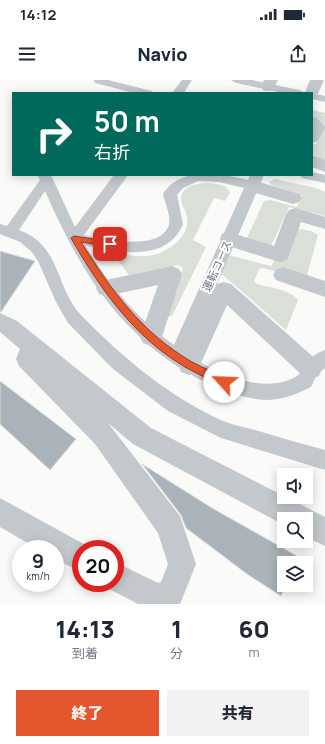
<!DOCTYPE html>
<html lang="ja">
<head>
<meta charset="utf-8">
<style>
	:root { --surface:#fff; --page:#f2f2f3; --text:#1f2937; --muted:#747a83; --accent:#e4572e }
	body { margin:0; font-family:Manrope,"Noto Sans JP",sans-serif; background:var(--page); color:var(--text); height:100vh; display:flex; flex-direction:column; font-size:15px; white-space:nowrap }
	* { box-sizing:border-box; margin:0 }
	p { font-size:13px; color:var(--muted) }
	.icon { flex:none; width:22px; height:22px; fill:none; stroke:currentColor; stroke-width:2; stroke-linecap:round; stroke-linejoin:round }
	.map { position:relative; height:524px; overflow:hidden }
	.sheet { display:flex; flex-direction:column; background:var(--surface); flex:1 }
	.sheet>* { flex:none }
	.banner { position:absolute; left:12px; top:12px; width:301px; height:84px; border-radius:0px; box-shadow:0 2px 10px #0003; background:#00695c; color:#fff; overflow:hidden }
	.buttons { position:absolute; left:277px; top:388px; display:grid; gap:8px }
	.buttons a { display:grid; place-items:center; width:36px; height:36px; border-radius:0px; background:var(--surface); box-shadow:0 2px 10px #0003; font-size:20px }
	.speed { position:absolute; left:12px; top:460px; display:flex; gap:8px; font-size:20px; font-weight:700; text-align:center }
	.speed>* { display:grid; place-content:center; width:52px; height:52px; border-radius:50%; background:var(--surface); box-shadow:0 2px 10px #0003; line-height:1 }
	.speed small { font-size:10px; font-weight:400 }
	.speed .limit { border:6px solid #d22; background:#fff; color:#111 }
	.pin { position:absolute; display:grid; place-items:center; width:34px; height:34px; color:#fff; margin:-17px; border-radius:8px; box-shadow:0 2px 6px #0006 }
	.me { position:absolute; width:44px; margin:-22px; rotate:295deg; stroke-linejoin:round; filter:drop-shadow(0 0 3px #0008) }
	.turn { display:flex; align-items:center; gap:14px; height:84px; padding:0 16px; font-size:18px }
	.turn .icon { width:52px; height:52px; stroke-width:2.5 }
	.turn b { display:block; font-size:28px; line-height:34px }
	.eta { display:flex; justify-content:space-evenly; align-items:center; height:68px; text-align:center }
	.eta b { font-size:24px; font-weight:800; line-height:28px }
	.primary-button { display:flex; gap:8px; margin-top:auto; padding:8px 16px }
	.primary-button a { flex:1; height:46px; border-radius:0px; background:var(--accent); color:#fff; font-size:16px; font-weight:800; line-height:46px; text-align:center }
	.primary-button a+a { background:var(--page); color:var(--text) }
	.status { display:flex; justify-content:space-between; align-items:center; height:28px; padding:0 20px; background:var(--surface); direction:ltr }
	.status svg { height:11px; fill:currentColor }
	header { display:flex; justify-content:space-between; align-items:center; height:52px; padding:0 16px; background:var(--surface); font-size:18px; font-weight:800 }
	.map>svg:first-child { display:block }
	.green { fill:#dadfd7 }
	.building { fill:#aab3b9; stroke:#dcdcda }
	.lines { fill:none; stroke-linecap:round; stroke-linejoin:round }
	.lane { fill:#c3c8cc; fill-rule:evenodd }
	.street { fill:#c3c8cc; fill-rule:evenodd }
	.route { fill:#e4572e; stroke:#94391e }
	.labels { text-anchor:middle; stroke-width:4; stroke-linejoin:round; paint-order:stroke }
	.street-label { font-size:11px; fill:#657683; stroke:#fff }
</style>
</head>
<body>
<div class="status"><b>14:12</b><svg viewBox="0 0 49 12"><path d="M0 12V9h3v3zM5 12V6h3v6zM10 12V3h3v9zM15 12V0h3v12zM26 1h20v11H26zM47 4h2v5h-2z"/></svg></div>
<header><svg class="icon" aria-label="menu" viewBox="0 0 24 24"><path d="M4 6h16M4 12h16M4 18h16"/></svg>Navio<svg class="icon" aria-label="share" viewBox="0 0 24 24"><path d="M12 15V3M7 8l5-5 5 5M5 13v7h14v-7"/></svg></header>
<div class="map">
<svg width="325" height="524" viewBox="0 0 325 524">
	<rect width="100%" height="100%" fill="#fafaf8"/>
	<!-- green -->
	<g class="green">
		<path d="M312 30 325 33V83L312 73V66C314 64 316 64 317 62 325 53 323 40 312 35Z"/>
		<path d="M275 99 316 108 325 112V136L289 127 271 166 247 158 264 121 270 120 297 127 302 116 271 105 269 102Z"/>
		<path d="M205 103C215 104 224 103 230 112L225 121 214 118 193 160 206 167 172 236H168L183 188 178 185 129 195 115 177 117 173C127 175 138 177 148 176 166 174 191 157 187 137 186 129 178 122 182 114 186 105 197 104 205 103Z"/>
		<path d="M288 147 311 151 318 155 306 199 305 200 263 188H260L254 201 257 204C271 208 289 209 298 220L286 250 223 195H216L228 175 271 186 272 185Z"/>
	</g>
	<!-- building -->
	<g class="building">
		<path d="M0 171 35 181 1 232H0Z"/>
		<path d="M0 301 76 359 50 390 0 344Z"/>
		<path d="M142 384 212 428 297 476 294 483H284V505H286L281 516 247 494 186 448 181 435Z"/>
	</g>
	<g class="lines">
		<!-- lane -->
		<g class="lane">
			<path d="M94 0H108L152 11 154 13H134L95 3Z"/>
			<path d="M182 0H192L184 13H172Z"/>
			<path d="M231 0H252L299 10 305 13H283L236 3Z"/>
			<path d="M311 13H312L325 16V22L312 19V13Z"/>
			<path d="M312 92 325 95V103L302 98 300 95H312Z"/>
			<path d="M37 95H51L75 147 114 95H128L84 155C104 159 160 172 169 145 171 136 165 123 163 114 180 86 221 93 248 100L250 95H264L187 274C214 293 265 316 297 296 301 294 302 287 305 283 310 278 318 272 325 270V288L317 294 311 307C297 314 282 320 265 320 251 319 237 315 224 310 170 290 125 249 93 202 74 173 59 143 45 111L19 150C61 165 55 207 81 235 123 278 168 316 223 341 233 345 245 347 255 350 279 357 302 364 325 370V390L221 358 168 331 113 289 68 243 56 222 38 181 31 171 20 162 0 154V144L7 146 40 100ZM198 101 219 102 244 108 174 265C138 240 108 204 86 166 119 172 167 183 183 144L177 115 183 108Z"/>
		</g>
		<!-- street -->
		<g class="street">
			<path d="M264 0H278L273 10 268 11 263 10 261 7Z"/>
			<path d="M310 0H324L317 16 312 17V13H305Z"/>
			<path d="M312 36 317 38 325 47 318 61 312 63Z"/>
			<path d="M312 75 325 80V92L312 87Z"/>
			<path d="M252 100 299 114 302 118 299 122 293 124 246 110 243 106 246 102Z"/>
			<path d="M295 128 325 137V149L301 142 287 180 280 182 273 180 222 164 220 159 222 154 229 152 274 166 286 134 289 130Z"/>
			<path d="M172 186 179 189 182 194 162 257 159 263 151 266 143 263 140 257 158 205 106 216 99 214 96 208 99 202 106 200Z"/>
			<path d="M283 187 325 201V217L276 200 273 195 276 190Z"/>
			<path d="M224 202 231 204 319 282 322 289 319 296 311 299 303 296 227 225 197 292 189 295 181 292 178 285 217 204Z"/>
			<path d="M0 233 17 241 151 348 325 437V466L306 457V439H284V445L133 364 108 343 180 436 196 484 180 524H138L105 507 103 503H115V482L158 503 161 502 168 484 158 453 95 364 19 286 16 279 20 269 0 252Z"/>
			<path d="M0 418 91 468 81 469V492L55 479V469H38L0 447Z"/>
		</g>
	</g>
	<!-- route -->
	<path class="route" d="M74 156 112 162 114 164 110 167 81 162C112 211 141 252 192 282 203 288 216 293 228 299L229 302 228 305 224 306 221 305C209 299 197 294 185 287 134 257 100 209 71 158Z"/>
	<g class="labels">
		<!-- street labels -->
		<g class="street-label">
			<text transform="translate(217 186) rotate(-66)" y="4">運転コース</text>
		</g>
	</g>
</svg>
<div class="buttons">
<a><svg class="icon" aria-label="sound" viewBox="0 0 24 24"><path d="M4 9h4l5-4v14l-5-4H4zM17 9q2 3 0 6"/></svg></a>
<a><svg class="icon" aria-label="search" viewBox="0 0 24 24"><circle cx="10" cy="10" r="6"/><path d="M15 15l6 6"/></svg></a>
<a><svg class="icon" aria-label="layers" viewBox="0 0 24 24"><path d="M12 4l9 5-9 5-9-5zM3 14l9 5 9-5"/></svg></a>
</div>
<div class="speed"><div>9<small>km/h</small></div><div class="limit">20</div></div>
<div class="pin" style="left:110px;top:164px;background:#d93025"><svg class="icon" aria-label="arrive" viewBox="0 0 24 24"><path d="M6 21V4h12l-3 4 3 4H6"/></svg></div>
<svg class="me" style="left:224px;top:302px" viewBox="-20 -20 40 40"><circle r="19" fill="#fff"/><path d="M0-13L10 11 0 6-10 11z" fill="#e4572e"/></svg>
<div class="banner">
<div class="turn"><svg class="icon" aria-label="right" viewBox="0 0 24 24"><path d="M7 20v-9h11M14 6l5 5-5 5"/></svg><div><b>50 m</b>右折</div></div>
</div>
</div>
<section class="sheet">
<div class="eta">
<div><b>14:13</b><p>到着</p></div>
<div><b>1</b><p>分</p></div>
<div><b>60</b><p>m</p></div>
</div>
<div class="primary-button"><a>終了</a><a>共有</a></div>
</section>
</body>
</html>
